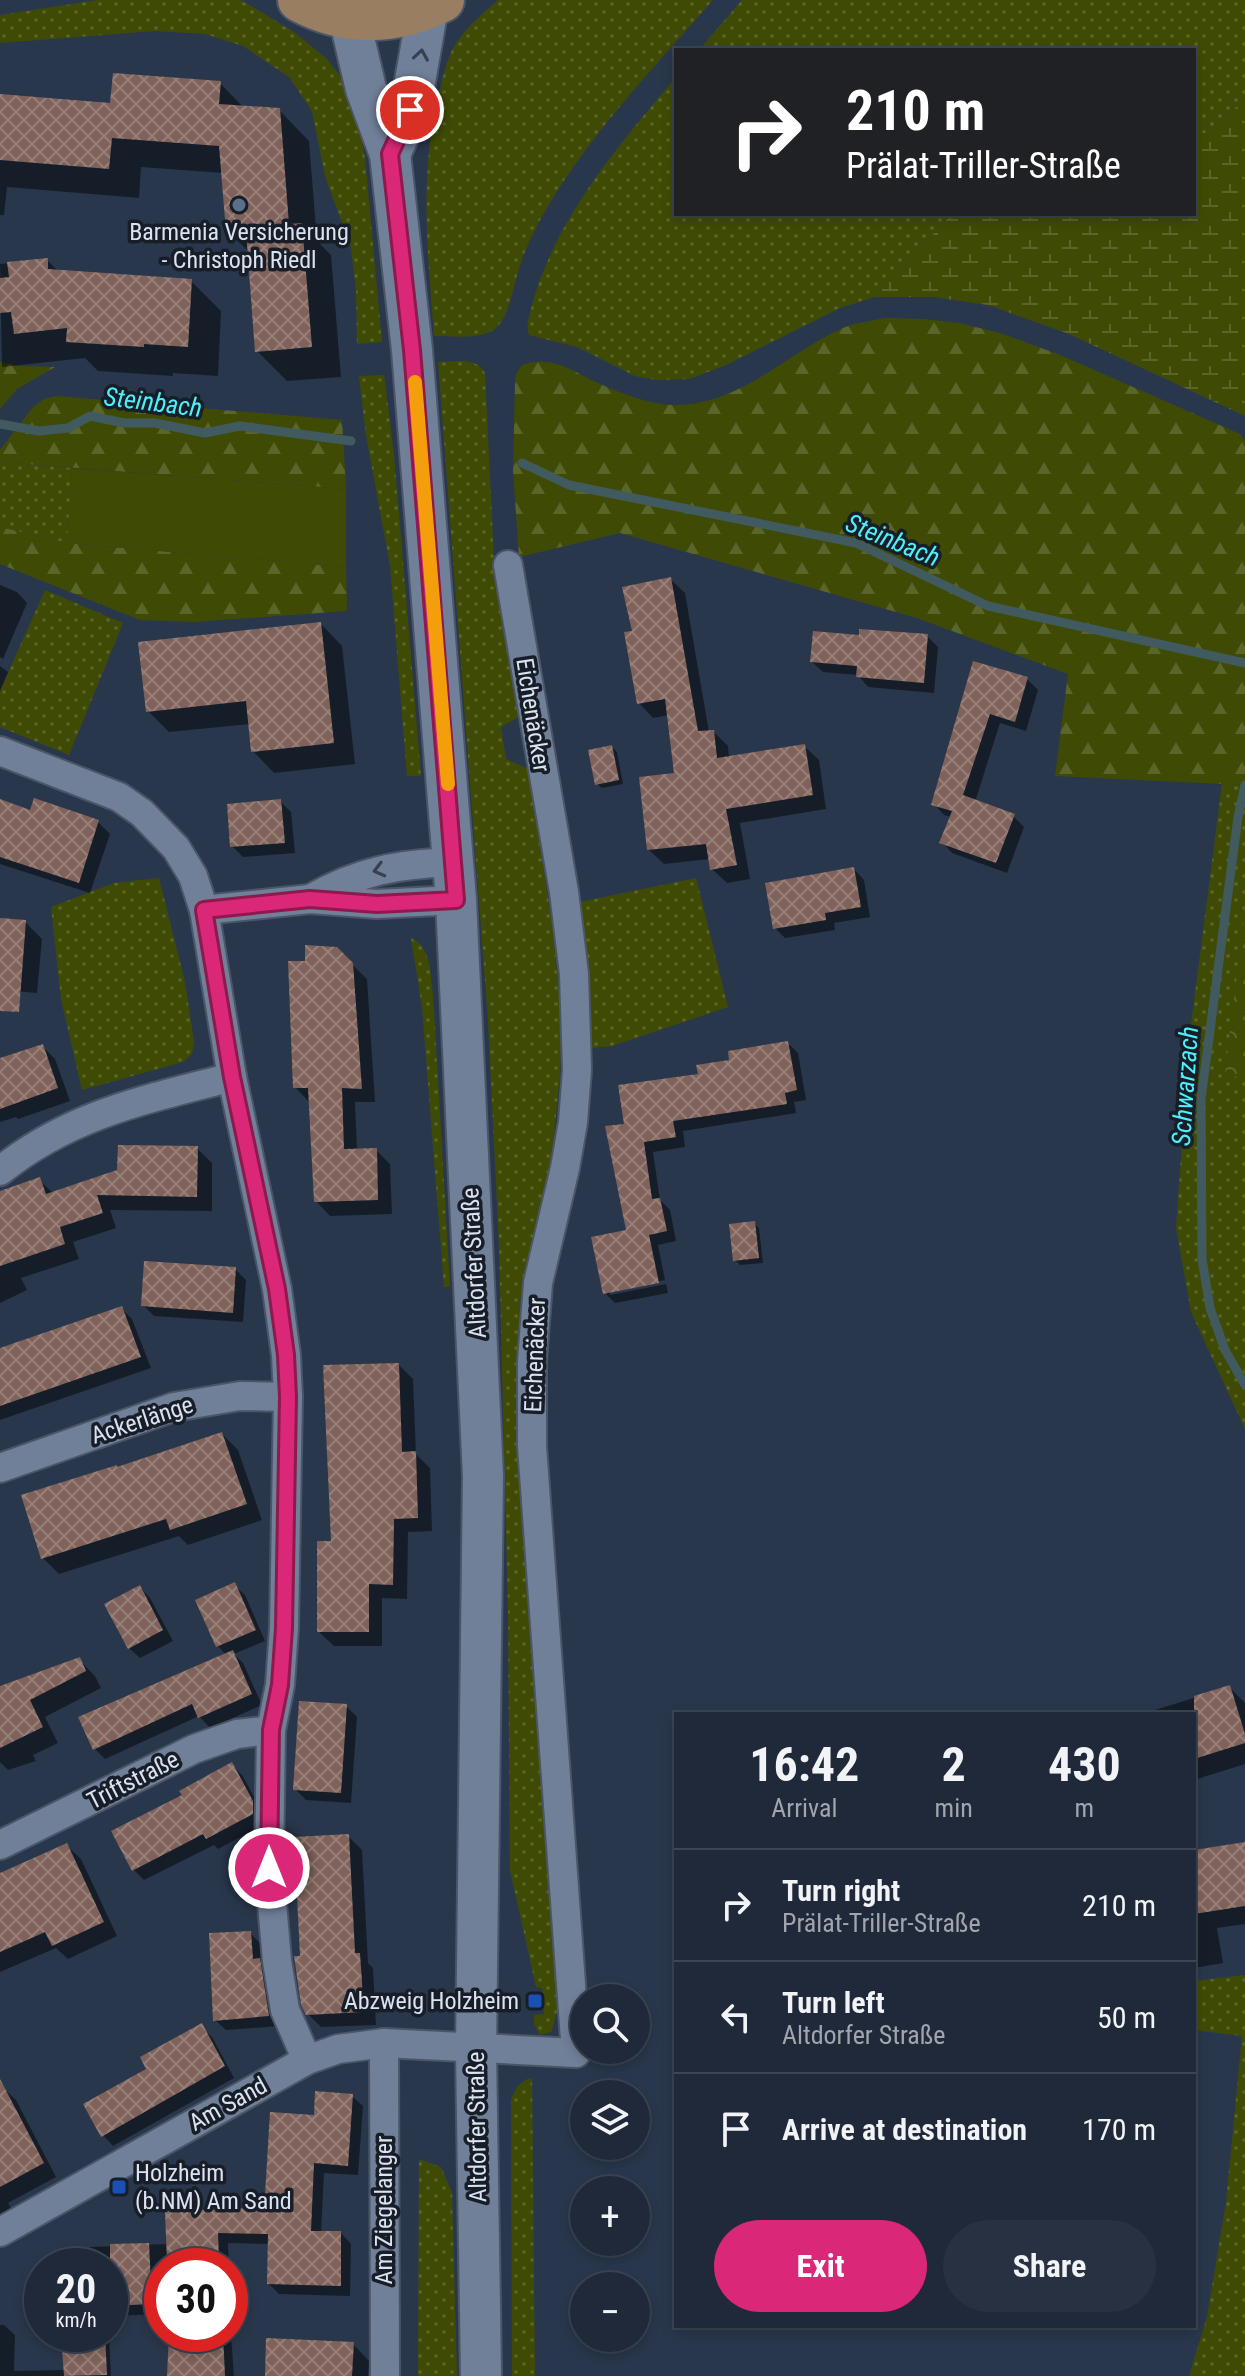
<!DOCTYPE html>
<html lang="en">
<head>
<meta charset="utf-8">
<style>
	:root { --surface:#1f2939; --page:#273141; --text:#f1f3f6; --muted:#a1a6ae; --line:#3c4553; --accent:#db2777 }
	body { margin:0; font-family:"Roboto Condensed",sans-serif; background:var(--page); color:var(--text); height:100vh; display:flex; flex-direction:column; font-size:30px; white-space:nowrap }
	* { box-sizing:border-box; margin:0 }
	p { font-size:26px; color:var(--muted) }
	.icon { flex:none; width:44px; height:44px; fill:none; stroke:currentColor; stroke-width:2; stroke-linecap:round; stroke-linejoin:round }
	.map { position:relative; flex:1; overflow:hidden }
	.panel { position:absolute; left:674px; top:1712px; width:522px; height:616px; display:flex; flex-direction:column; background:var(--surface); border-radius:0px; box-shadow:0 4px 12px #0003,0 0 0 2px var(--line) }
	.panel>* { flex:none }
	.banner { position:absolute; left:674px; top:48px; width:522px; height:168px; border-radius:0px; box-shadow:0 4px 12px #0003,0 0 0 2px var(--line); background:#202124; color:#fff; overflow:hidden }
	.tools { position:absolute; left:570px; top:1984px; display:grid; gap:16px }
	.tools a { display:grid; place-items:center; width:80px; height:80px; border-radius:50%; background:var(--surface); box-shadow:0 4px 12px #0003,0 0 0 2px var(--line); font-size:40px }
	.speed { position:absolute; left:24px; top:2248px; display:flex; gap:16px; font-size:40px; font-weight:700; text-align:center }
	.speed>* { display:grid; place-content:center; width:104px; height:104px; border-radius:50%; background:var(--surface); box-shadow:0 4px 12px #0003,0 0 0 2px var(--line); line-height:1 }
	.speed small { font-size:20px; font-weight:400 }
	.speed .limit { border:12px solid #d22; background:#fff; color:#111 }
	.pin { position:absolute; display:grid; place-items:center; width:68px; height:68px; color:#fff; margin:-34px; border:4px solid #fff; border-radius:50%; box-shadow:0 2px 8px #0007 }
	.me { position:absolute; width:88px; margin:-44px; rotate:0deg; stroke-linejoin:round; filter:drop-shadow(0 0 6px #0008) }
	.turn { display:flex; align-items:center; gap:28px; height:168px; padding:0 40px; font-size:36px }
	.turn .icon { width:104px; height:104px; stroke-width:2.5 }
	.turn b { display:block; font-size:56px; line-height:68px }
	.eta { display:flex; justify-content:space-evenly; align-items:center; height:136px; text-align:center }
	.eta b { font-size:48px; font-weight:700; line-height:56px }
	.button { display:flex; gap:16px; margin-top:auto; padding:16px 40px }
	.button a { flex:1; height:92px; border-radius:48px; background:var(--accent); color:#fff; font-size:32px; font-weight:700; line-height:92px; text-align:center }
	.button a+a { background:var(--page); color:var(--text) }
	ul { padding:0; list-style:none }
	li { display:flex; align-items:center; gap:24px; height:112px; padding:0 40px; border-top:2px solid var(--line) }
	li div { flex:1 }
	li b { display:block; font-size:30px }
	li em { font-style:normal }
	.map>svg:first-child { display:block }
	.grass { fill:url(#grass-dots) }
	.forest { fill:url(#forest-firs) }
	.wetland { fill:url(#wetland-marsh) }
	.park { fill:url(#park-crowns) }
	.pitch { fill:#3f4b05 }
	.shadow { fill:#0007 }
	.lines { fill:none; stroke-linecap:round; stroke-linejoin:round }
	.stream { stroke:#415a60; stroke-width:9 }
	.building { fill:url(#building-cross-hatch) }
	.minor-casing { stroke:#4a5567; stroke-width:32 }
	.secondary-casing { stroke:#4a5567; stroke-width:44 }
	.primary-casing { stroke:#4a5567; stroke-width:48 }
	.minor { stroke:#718099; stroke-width:28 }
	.secondary { stroke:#718099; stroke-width:40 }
	.primary { stroke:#997e61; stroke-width:44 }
	.oneway { stroke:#374050 }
	.route-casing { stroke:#8e194d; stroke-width:20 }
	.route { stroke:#db2777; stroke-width:14 }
	.slow { stroke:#f59e0b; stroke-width:14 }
	.service-dot { fill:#5c6f8a; stroke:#181e28; stroke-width:3 }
	.transit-dot { fill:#1a4fb4; stroke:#181e28; stroke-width:3 }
	.labels { text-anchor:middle; stroke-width:7; stroke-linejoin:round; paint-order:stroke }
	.poi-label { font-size:24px; fill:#dae3f1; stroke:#181e28 }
	.street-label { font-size:24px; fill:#dae3f1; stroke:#181e28 }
	.water-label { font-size:26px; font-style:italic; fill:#4cf0fa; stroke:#181e28 }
</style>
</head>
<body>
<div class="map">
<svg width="1245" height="2376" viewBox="0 0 1245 2376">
	<defs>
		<pattern id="grass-dots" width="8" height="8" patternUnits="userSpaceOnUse" patternTransform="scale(2)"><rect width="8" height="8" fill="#3f4b05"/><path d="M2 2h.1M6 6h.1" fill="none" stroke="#5a652a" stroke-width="1.8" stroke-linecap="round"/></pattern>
		<pattern id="forest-firs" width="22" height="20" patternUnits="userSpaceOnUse" patternTransform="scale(2)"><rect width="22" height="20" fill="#3f4b05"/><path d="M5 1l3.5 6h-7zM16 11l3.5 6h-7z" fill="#5a652a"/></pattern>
		<pattern id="wetland-marsh" width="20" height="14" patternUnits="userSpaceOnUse" patternTransform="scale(2)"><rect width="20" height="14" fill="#3f4b05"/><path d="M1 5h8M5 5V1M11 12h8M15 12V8" fill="none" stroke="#5a652a"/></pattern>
		<pattern id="park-crowns" width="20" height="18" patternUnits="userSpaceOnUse" patternTransform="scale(2)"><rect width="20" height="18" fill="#3f4b05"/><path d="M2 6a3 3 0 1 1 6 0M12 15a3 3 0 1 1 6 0" fill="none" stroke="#5a652a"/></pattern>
		<pattern id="building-cross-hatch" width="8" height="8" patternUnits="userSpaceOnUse" patternTransform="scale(2)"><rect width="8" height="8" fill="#80625a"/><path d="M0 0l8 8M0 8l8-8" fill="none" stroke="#97807a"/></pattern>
	</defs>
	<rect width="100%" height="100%" fill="#29374c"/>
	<!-- grass -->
	<g class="grass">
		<path d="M98 0H241L294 32 327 59 348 86 356 111 365 158 382 342 357 344 356 290 351 248 325 176 312 111 289 77 243 46 205 34 155 31 0 43V15Z"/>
		<path d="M498 0H713C655 66 593 131 548 206 538 223 528 243 521 262 515 279 510 312 499 325 486 341 453 336 434 336 428 256 419 177 438 97 442 81 445 65 452 50 463 30 481 15 498 0Z"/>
		<path d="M742 0H1245V100L1194 142V50H699Z"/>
		<path d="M676 77V214H966L949 217 875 297 840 308 724 366 689 379 657 380 635 376 577 347 529 335C525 325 530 315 532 305 556 217 619 145 676 77Z"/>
		<path d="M438 362C455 362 476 356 485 373L494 561 519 717 501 727 506 759 528 769 552 923 562 1017 560 1075 552 1156 520 1301 522 1452 558 1969V2008L551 2032 540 2035 534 2024V2015L544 2014 542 1988 536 1987 510 1870 508 1613 499 1245 488 1021Z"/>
		<path d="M384 375 394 455 421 776H407L390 565 366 436 359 376Z"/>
		<path d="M0 462 72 468 67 543 0 527Z"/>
		<path d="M45 590 123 623 69 755 0 727V691Z"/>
		<path d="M1222 784 1245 785V1429L1191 1312 1176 1227 1190 1032Z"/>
		<path d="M159 878 185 982 194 1042 192 1054 183 1062 82 1090 61 999 51 907 114 883Z"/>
		<path d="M696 878 728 1007 612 1046 593 1048 587 1041 584 942 580 902Z"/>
		<path d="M411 938C432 947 430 975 433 994L450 1287H444L422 1007Z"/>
		<path d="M1245 1975V2376H1189L1207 2317 1226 2202 1242 2036 1194 2030V1981Z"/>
		<path d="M532 2078 535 2376H512L511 2100C515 2089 519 2081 532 2078Z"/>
		<path d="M419 2159 441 2167 452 2193 457 2376H418Z"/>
	</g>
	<!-- forest -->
	<g class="forest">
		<path d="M885 318 923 319 959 323 1000 333 1060 355 1240 434 1245 441V785L1055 776 1068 674 917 618 620 533 519 557 513 471 515 383 516 374 522 365C550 356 568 368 591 380 616 391 645 404 673 405 740 406 785 354 843 328 855 323 871 321 885 318Z"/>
		<path d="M0 362 18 366 55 367 17 389 0 409Z"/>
		<path d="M56 396 342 420 346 489 0 462V450L33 407 44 399Z"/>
		<path d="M0 527 67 543 346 567 347 611 194 622 140 620 0 564Z"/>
	</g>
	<!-- wetland -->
	<path class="wetland" d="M1245 100V416L1069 334 988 305 933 297H875L949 217 966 214H1194V142Z"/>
	<!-- park -->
	<path class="park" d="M1245 908V1079L1225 1074Z"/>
	<!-- pitch -->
	<path class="pitch" d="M72 468 346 489V567L67 543Z"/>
	<!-- shadow -->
	<g class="shadow">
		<path d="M220 83 244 108 279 110 309 141 317 241 331 255 341 377 287 381 257 351 250 253 228 231 223 173 141 167 139 198 7 187 4 215H0V96L112 106Z"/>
		<path d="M47 260 59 272 191 281 221 311 218 376 173 373V376L98 371 85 358 2 367 0 264Z"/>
		<path d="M670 579 685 593 709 732H714L728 746 729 758 804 746 819 760 826 809 740 823 750 879 727 883 712 869 710 859 664 864 649 850 676 775 669 715 653 718 639 703 635 633Z"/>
		<path d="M0 585 17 592 27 603 3 659 0 657Z"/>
		<path d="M321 624 342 646 355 764 274 773 253 751 250 724 169 732 148 711Z"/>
		<path d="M927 636 938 647 934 693 868 687 858 675 823 672 812 662 861 637Z"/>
		<path d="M974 664 1027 679 1038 690 1026 731 1000 723 975 802 1013 816 1024 827 1007 873 952 853 942 842 951 817 944 815 934 804Z"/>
		<path d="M0 666 8 672 0 691Z"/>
		<path d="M612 747 617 752 623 784 602 788 597 784Z"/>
		<path d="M0 801 31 813 98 822 110 834 90 893 0 864Z"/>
		<path d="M280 801 291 812 295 853 243 857 232 846Z"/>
		<path d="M854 869 864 880 870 917 834 923 835 930 785 938 775 928Z"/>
		<path d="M0 920 25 922 42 939 37 993 0 990Z"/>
		<path d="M336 949 367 979 375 1102H355L357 1150H376L390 1164 392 1214 330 1216 316 1201 309 1102 295 1087 306 963Z"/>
		<path d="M788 1043 798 1053 806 1100 794 1102 796 1113 683 1131 685 1147 653 1152 660 1200 670 1210 676 1241 658 1245 665 1280 610 1291V1295L666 1284 668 1293 615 1303 605 1293 628 1232 626 1125 700 1075Z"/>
		<path d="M42 1046 55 1059 70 1101 18 1119 16 1117 0 1122V1061Z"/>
		<path d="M197 1148 212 1163V1211L110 1210 116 1228 73 1242 79 1259 21 1278 27 1290 0 1303V1199L39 1180 53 1193Z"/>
		<path d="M754 1223 759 1228 763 1263 740 1265 735 1260Z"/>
		<path d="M235 1269 246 1280 243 1322 154 1316 143 1305Z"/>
		<path d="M121 1308 132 1319 151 1368 0 1420V1351Z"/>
		<path d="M399 1365 413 1379 416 1454 430 1468 432 1531 408 1532 407 1599 382 1598V1646H334L319 1632 333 1543Z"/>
		<path d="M222 1434 238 1450 262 1520 188 1545 179 1536 59 1574 43 1558Z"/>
		<path d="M234 1585 245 1595 265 1641 234 1654 243 1663 262 1705 210 1728 199 1716 105 1759 95 1749 226 1655 218 1646Z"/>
		<path d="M140 1587 150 1598 173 1641 140 1658 129 1648Z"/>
		<path d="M79 1660 95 1676 101 1688 45 1717 58 1743 33 1755 36 1761 8 1770 0 1762V1688Z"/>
		<path d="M1229 1687 1245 1703V1764L1194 1780V1714H1142Z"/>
		<path d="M346 1706 357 1717 351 1803 306 1800 295 1789Z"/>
		<path d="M232 1765 242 1775 263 1813V1825L218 1849 214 1845 144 1880 134 1870 184 1796Z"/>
		<path d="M348 1836 362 1850 368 1963 373 1968 376 2025 321 2027 307 2013 302 1958Z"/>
		<path d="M1245 1844V1924L1217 1928 1223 1963 1194 1968V1852Z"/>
		<path d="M66 1845 81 1859 117 1936 68 1959 56 1948 0 1972V1894Z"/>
		<path d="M250 1933 261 1944 262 1963 270 1971 279 2026 226 2030 215 2020Z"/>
		<path d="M201 2026 212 2037 234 2078 113 2146 103 2135 149 2070Z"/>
		<path d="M2 2087 16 2100 56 2177 8 2203 13 2212 0 2219V2088Z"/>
		<path d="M352 2096 363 2106 358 2175 324 2173 321 2233H341L351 2244 350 2296 279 2294 269 2284V2244L228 2243 229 2266H162V2314L110 2316V2266H91L90 2247 168 2244 259 2210 316 2118Z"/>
		<path d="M230 2321 234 2376H170L171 2334H230Z"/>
		<path d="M0 2325H4L15 2335 14 2371 63 2370 66 2373 63 2334H109L111 2376H0Z"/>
		<path d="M353 2344 369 2361 368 2376H267Z"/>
	</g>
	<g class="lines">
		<!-- stream -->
		<g class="stream">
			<path d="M0 424 39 431 68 428 90 416 124 423H155L205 433 240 426 351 441"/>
			<path d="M522 463 569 485 856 543 988 606 1245 663"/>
			<path d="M1245 785 1238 817 1201 1099 1202 1259 1210 1308 1225 1350 1245 1385"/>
		</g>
	</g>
	<!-- building -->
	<g class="building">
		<path d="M113 73 221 81 219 104 280 108 289 224 302 223 312 347 255 352 246 231 226 232 219 146 112 138 109 169 0 160V94L110 103Z"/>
		<path d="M48 258V269L192 279 188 347 144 344V347L66 342 67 328 14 334 11 312 0 313V278L9 277 7 262Z"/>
		<path d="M671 577 698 731 714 730 717 758 805 744 813 795 726 809 737 865 710 870 706 844 647 850 639 777 674 773 665 699 637 704 624 632 632 631 622 587Z"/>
		<path d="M321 622 334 743 251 752 246 701 146 712 138 642Z"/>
		<path d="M859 629 928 634 924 683 856 677 857 666 810 662 813 631 859 635Z"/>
		<path d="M973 661 1028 677 1015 722 990 714 963 795 1015 814 996 863 939 843 952 811 931 805Z"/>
		<path d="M612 745 619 780 595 785 588 750Z"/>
		<path d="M34 798 99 820 79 883 0 857V799L30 810Z"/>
		<path d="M281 799 285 843 230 847 227 804Z"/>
		<path d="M854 867 861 907 825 913 826 920 773 929 765 883Z"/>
		<path d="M0 918 26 920 19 1012 0 1011Z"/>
		<path d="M305 945 337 947 353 963 362 1089 342 1088 344 1149 377 1148 378 1200 314 1202 308 1088H293L288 961H305Z"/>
		<path d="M788 1041 797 1090 785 1093 787 1104 673 1121 676 1137 644 1142 652 1199 660 1198 667 1231 649 1235 659 1283 603 1294 591 1237 626 1230 605 1126 624 1124 618 1085 698 1074 696 1065 729 1060 728 1051Z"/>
		<path d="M43 1044 58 1088 0 1109V1058Z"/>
		<path d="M118 1145 198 1146 197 1197 97 1195 103 1213 60 1227 65 1244 0 1266V1191L40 1177 46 1194 117 1170Z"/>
		<path d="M755 1221 759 1258 733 1261 729 1224Z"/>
		<path d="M144 1261 236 1267 233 1313 141 1306Z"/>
		<path d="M122 1306 141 1357 0 1406V1348Z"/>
		<path d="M399 1363 402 1452 416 1451 418 1518 394 1519 393 1585 369 1584V1632H317V1541H331L323 1365Z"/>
		<path d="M222 1432 247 1504 170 1530 166 1519 41 1559 21 1495 117 1465V1467Z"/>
		<path d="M235 1582 256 1630 216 1647 195 1600Z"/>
		<path d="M140 1585 163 1630 128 1649 104 1604Z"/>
		<path d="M233 1650 252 1694 198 1718 192 1704 93 1750 78 1717Z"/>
		<path d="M80 1657 86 1671 30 1700 43 1727 0 1748V1686Z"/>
		<path d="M1230 1685 1245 1734V1743L1194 1759V1696Z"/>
		<path d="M299 1701 347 1704 341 1793 293 1790Z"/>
		<path d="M232 1762 253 1801V1814L206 1839 203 1834 132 1871 111 1831 182 1795 179 1791Z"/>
		<path d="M349 1834 355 1953H360L364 2012 306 2015 301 2005 294 1956H300L294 1837Z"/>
		<path d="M1245 1842V1906L1194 1914V1850Z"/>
		<path d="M67 1843 104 1922 52 1946 45 1932 0 1952V1873Z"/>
		<path d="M251 1931 253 1959 260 1958 269 2016 213 2021 209 1933Z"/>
		<path d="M202 2023 225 2066 101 2137 83 2104 146 2069 140 2057Z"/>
		<path d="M0 2079 44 2163 0 2187Z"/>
		<path d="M315 2091 353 2094 348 2166 314 2163 311 2231H341V2286L267 2284 268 2234 218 2233 219 2258 167 2261 165 2211 257 2208 258 2195H265L270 2112 314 2115Z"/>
		<path d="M149 2243 152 2304 110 2306V2244Z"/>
		<path d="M61 2334H105L107 2375 64 2376Z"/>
		<path d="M169 2334H223L225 2376H167Z"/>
		<path d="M266 2338 354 2342 352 2376H265Z"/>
	</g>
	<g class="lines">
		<!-- minor casing -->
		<g class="minor-casing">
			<g id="minor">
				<path d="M0 751 119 797 142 813 176 848 193 876 204 910 232 1077 277 1289 286 1355 288 1397 284 1628 280 1685 271 1730 269 1868 277 1961 285 2010 307 2060"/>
				<path d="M310 899C358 871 399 864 454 862"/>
				<path d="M204 910 310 899 377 904 456 900"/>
				<path d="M0 1171C70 1114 148 1099 232 1077"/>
				<path d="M0 1468 174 1407 240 1396 288 1397"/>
				<path d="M0 1845 194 1749 237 1734 271 1730"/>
				<path d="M384 2043 385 2376"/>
				<path d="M0 2232 307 2060 338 2049 384 2043 576 2053 532 1446V1361L538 1283 565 1168 573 1122 577 1070 574 974 564 892 508 565"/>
			</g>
		</g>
		<!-- secondary casing -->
		<g class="secondary-casing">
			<g id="secondary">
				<path d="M349 17 366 89 390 154 412 350 456 900 483 1476 476 2050 481 2376"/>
				<path d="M390 154 410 110 428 7"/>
			</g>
		</g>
		<!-- primary casing -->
		<g class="primary-casing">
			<path id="primary" d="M300 0C346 25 396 23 442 0"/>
		</g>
		<!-- minor -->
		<use href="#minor" class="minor"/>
		<!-- secondary -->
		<use href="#secondary" class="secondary"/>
		<!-- primary -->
		<use href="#primary" class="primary"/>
	</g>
	<!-- one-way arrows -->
	<defs><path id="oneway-chevron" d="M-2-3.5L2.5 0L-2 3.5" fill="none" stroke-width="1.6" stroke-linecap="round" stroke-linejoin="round" transform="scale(2)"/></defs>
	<g class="oneway">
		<use href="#oneway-chevron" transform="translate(421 55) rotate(-81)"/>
		<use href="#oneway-chevron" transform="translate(379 870) rotate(165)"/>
	</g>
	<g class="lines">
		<!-- route casing -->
		<g class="route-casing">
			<path id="route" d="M269 1868 271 1730 280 1685 284 1628 288 1397 286 1355 277 1289 232 1077 204 910 310 899 377 904 456 900 412 350 390 154 410 110"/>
		</g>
		<!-- route -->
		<use href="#route" class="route"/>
		<!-- slow -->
		<path class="slow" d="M415 382 448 784"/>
	</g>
	<!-- markers -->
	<circle class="service-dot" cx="239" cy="205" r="8"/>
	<g class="transit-dot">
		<rect x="527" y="1993" width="16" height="16" rx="4"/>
		<rect x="111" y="2179" width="16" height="16" rx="4"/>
	</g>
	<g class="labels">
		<!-- poi labels -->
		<g class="poi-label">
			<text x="239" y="240">Barmenia Versicherung<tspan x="239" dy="28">- Christoph Riedl</tspan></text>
			<text x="519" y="2009" text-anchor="end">Abzweig Holzheim</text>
			<text x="135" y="2181" text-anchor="start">Holzheim<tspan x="135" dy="28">(b.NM) Am Sand</tspan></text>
		</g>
		<!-- street labels -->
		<g class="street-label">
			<text transform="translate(533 715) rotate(81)" y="8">Eichenäcker</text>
			<text transform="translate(474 1263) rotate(-93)" y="8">Altdorfer Straße</text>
			<text transform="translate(535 1355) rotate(-88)" y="8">Eichenäcker</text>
			<text transform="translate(142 1420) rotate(-18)" y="8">Ackerlänge</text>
			<text transform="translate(133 1780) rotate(-27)" y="8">Triftstraße</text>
			<text transform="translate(228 2104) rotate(-29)" y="8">Am Sand</text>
			<text transform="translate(477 2127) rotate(-91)" y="8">Altdorfer Straße</text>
			<text transform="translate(384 2210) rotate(-90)" y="8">Am Ziegelanger</text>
		</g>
		<!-- water labels -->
		<g class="water-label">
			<text transform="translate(153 402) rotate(7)" y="9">Steinbach</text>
			<text transform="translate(893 540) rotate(22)" y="9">Steinbach</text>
			<text transform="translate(1185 1086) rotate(-86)" y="9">Schwarzach</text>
		</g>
	</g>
</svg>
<div class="tools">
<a><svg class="icon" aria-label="search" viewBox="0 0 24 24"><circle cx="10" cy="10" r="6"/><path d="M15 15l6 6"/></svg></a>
<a><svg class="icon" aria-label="layers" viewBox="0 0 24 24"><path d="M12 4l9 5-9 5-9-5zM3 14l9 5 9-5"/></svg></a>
<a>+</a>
<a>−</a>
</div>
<div class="speed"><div>20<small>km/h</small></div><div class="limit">30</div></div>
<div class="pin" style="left:410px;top:110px;background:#d93025"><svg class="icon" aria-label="arrive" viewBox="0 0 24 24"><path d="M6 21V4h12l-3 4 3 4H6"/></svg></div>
<svg class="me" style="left:269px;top:1868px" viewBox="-20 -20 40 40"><circle r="17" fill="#db2777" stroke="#fff" stroke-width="3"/><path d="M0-11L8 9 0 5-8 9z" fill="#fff"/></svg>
<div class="banner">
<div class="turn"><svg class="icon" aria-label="right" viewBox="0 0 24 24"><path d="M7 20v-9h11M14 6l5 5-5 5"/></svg><div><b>210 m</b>Prälat-Triller-Straße</div></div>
</div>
<section class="panel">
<div class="eta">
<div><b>16:42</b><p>Arrival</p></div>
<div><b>2</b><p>min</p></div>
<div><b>430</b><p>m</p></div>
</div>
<ul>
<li><svg class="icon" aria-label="right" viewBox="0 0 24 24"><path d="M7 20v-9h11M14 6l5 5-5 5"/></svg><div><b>Turn right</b><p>Prälat-Triller-Straße</p></div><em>210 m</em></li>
<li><svg class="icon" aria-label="left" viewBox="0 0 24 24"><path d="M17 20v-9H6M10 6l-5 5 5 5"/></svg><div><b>Turn left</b><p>Altdorfer Straße</p></div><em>50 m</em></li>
<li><svg class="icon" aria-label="arrive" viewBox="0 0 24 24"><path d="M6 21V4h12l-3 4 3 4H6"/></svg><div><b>Arrive at destination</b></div><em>170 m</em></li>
</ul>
<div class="button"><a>Exit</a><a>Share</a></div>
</section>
</div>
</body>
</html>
